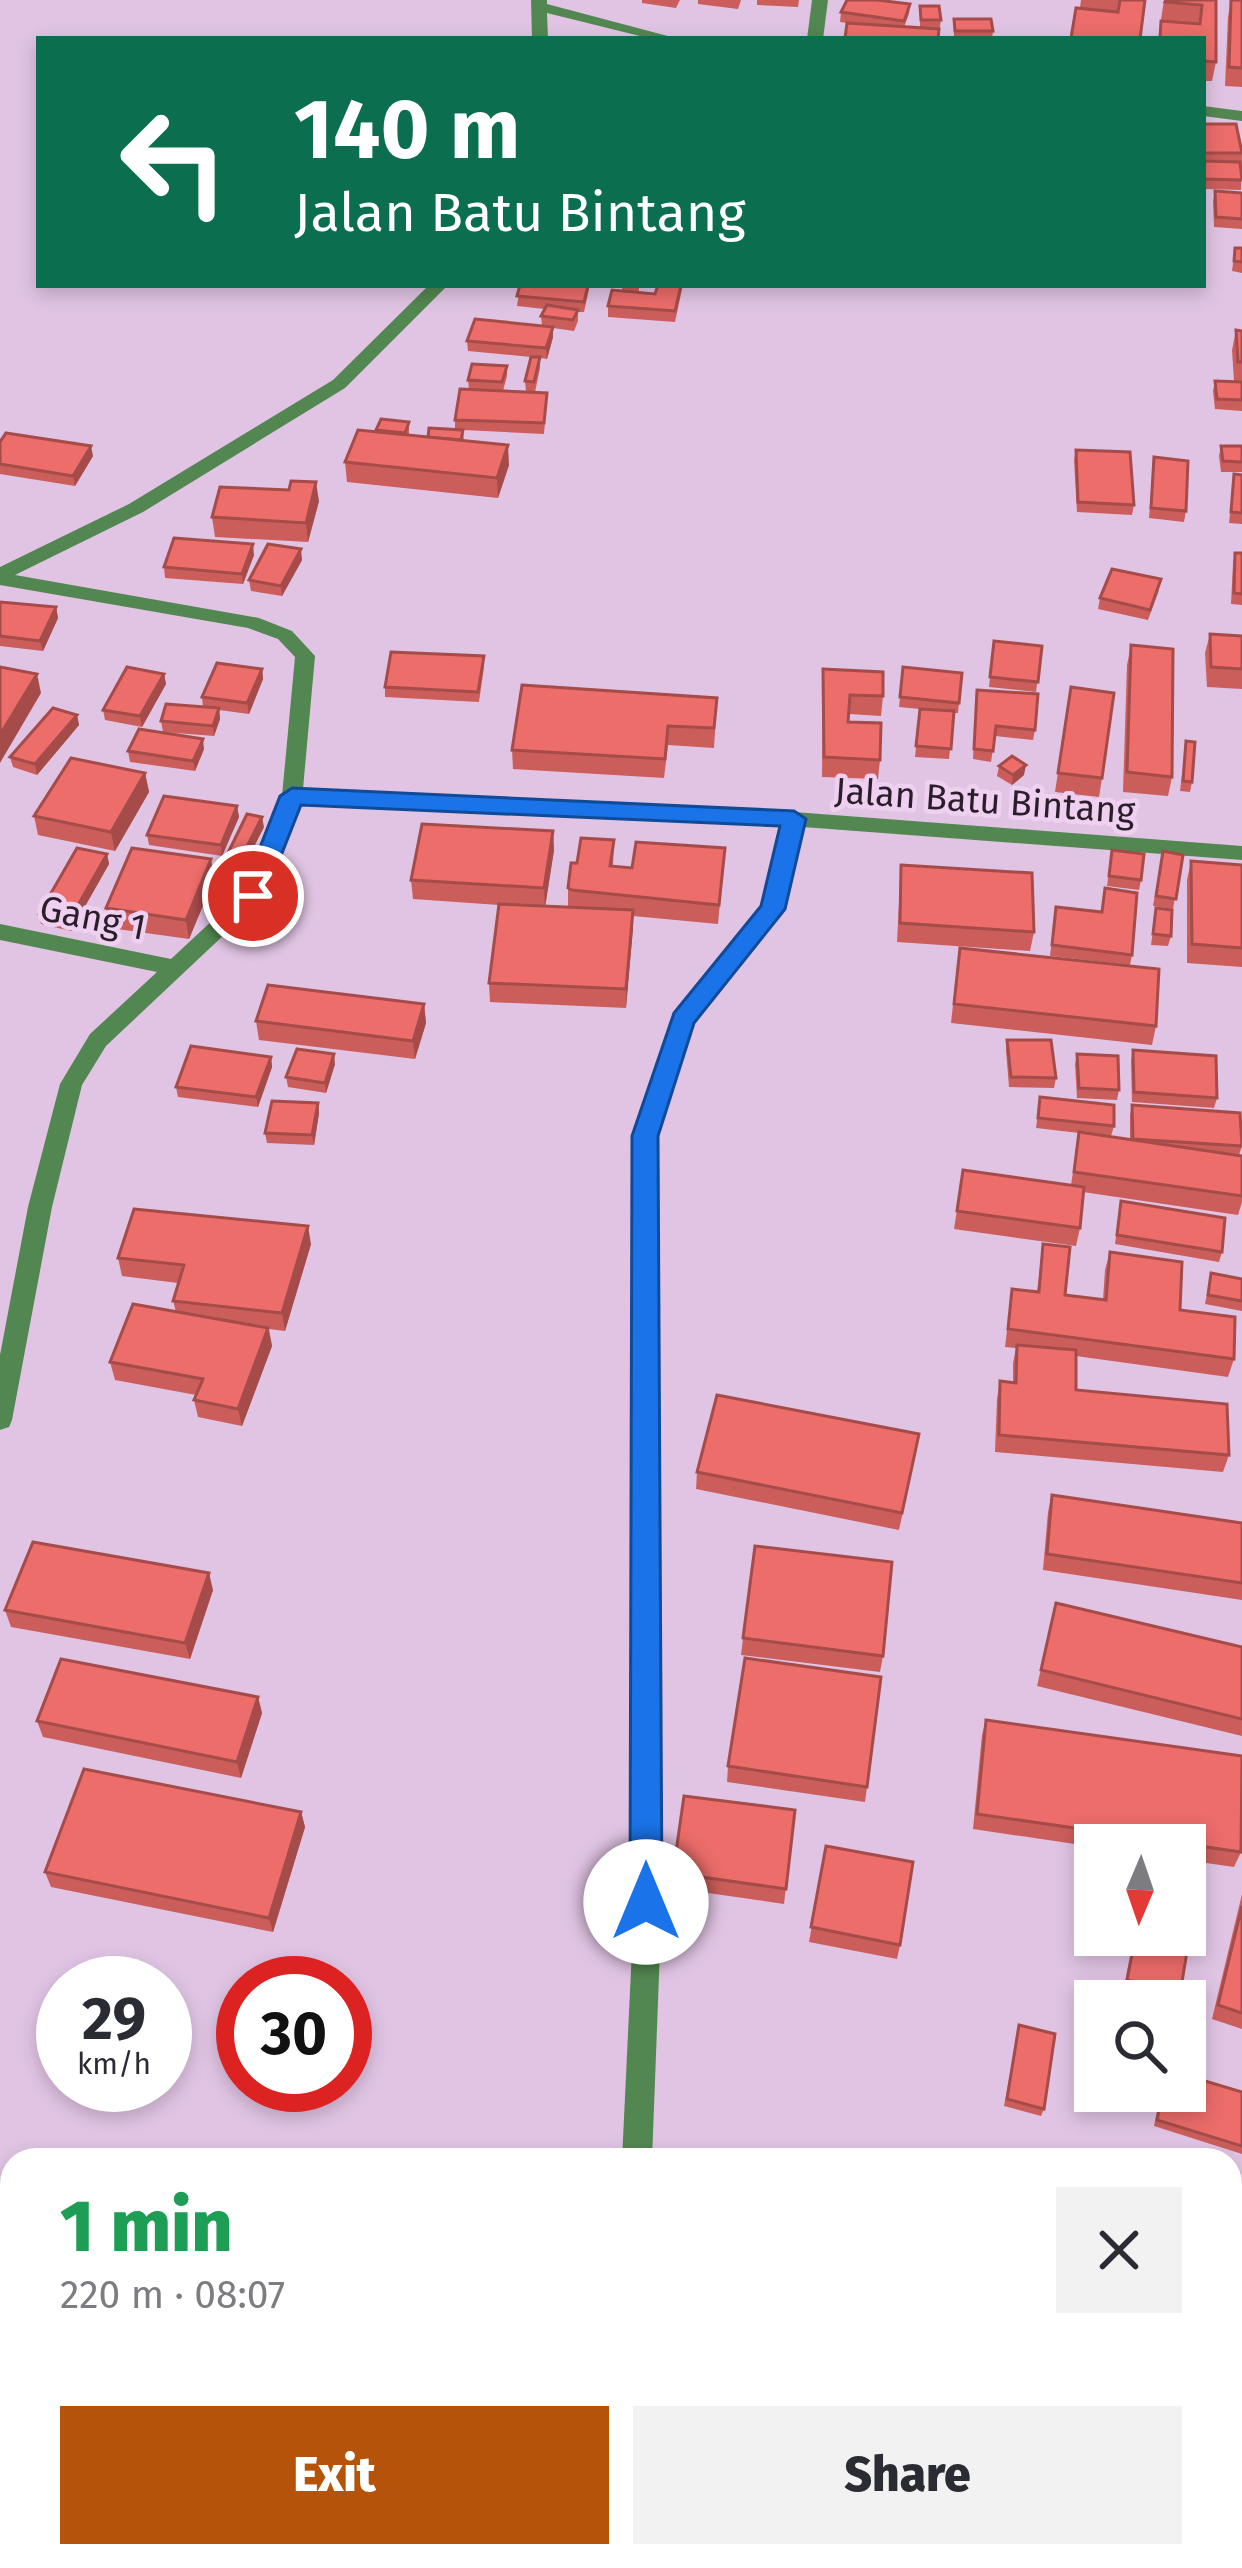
<!DOCTYPE html>
<html lang="en">
<head>
<meta charset="utf-8">
<style>
	:root { --surface:#fff; --page:#f2f2f3; --text:#2b2b33; --muted:#7c7c81; --accent:#b45309 }
	body { margin:0; font-family:"Fira Sans",sans-serif; background:var(--page); color:var(--text); height:100vh; display:flex; flex-direction:column; font-size:45px; white-space:nowrap }
	* { box-sizing:border-box; margin:0 }
	p { font-size:39px; color:var(--muted) }
	.icon { flex:none; width:66px; height:66px; fill:none; stroke:currentColor; stroke-width:2; stroke-linecap:round; stroke-linejoin:round }
	.map { position:relative; flex:1; overflow:hidden }
	.sheet { position:absolute; left:0px; top:2148px; width:1242px; height:420px; display:flex; flex-direction:column; background:var(--surface); border-radius:36px 36px 0 0; box-shadow:0 6px 18px #0003 }
	.sheet>* { flex:none }
	.hud { position:absolute; left:36px; top:36px; width:1170px; height:252px; border-radius:0px; box-shadow:0 6px 18px #0003; background:#0b6e4f; color:#fff; overflow:hidden }
	.needle { width:78px; rotate:182deg }
	.controls { position:absolute; left:1074px; top:1824px; display:grid; gap:24px }
	.controls a { display:grid; place-items:center; width:132px; height:132px; border-radius:0px; background:var(--surface); box-shadow:0 6px 18px #0003; font-size:60px }
	.speed { position:absolute; left:36px; top:1956px; display:flex; gap:24px; font-size:60px; font-weight:700; text-align:center }
	.speed>* { display:grid; place-content:center; width:156px; height:156px; border-radius:50%; background:var(--surface); box-shadow:0 6px 18px #0003; line-height:1 }
	.speed small { font-size:30px; font-weight:400 }
	.speed .limit { border:18px solid #d22; background:#fff; color:#111 }
	.pin { position:absolute; display:grid; place-items:center; width:102px; height:102px; color:#fff; margin:-51px; border:6px solid #fff; border-radius:50%; box-shadow:0 3px 12px #0007 }
	.me { position:absolute; width:132px; margin:-66px; rotate:0deg; stroke-linejoin:round; filter:drop-shadow(0 0 9px #0008) }
	.turn { display:flex; align-items:center; gap:42px; height:252px; padding:0 60px; font-size:54px }
	.turn .icon { width:156px; height:156px; stroke-width:2.5 }
	.turn b { display:block; font-size:84px; line-height:102px }
	.round { display:grid; place-items:center; flex:none; width:126px; height:126px; border-radius:0px; background:var(--page) }
	.overview { display:flex; align-items:center; justify-content:space-between; height:204px; padding:0 60px }
	h1 { font-size:72px; font-weight:800; line-height:90px; color:#1e9e55 }
	.action { display:flex; gap:24px; margin-top:auto; padding:24px 60px }
	.action a { flex:1; height:138px; border-radius:0px; background:var(--accent); color:#fff; font-size:48px; font-weight:800; line-height:138px; text-align:center }
	.action a+a { background:var(--page); color:var(--text) }
	.map>svg:first-child { display:block }
	.lines { fill:none; stroke-linecap:round; stroke-linejoin:round }
	.street { fill:#538751; fill-rule:evenodd }
	.wall { fill:#cb5e5b }
	.shaded-wall { fill:#a54c4a }
	.building { fill:#ec6d6a; stroke:#a54c4a; stroke-width:3 }
	.route { fill:#1a73e8; stroke:#114b97; stroke-width:3 }
	.labels { text-anchor:middle; stroke-width:9; stroke-linejoin:round; paint-order:stroke }
	.street-label { font-size:36px; fill:#291e2a; stroke:#efd0f1 }
</style>
</head>
<body>
<div class="map">
<svg width="1242" height="2568" viewBox="0 0 1242 2568">
	<rect width="100%" height="100%" fill="#e1c4e4"/>
	<g class="lines">
		<!-- street -->
		<g class="street">
			<path d="M531 0H547V4L679 39H652L547 13 548 39H532Z"/>
			<path d="M812 0H828L823 39H807Z"/>
			<path d="M1203 106 1242 111V121L1203 116Z"/>
			<path d="M429 285H448L345 388 143 512 15 575 259 618 292 631 315 656 303 789 794 812 1242 846V860L803 827 784 909 693 1022 656 1135 660 1949 652 2160H622L632 1949 634 1135 675 1013 763 907 782 826 299 803 261 900 106 1046 82 1085 52 1207 12 1420 9 1427 0 1430V1355L28 1207 60 1084 90 1034 157 972 0 940V924L171 959 244 891 282 796 295 657 278 639 248 628 0 585V567L129 504 333 380Z"/>
			<path d="M583 2556H615L612 2568H580Z"/>
		</g>
	</g>
	<!-- wall -->
	<g class="wall">
		<path d="M642 0H680L676 8 642 3Z"/>
		<path d="M698 0H741L738 9 698 4Z"/>
		<path d="M757 0H799L798 7 757 5Z"/>
		<path d="M1081 0H1145L1140 39 1080 8Z"/>
		<path d="M1164 0H1216V62L1212 81H1203V39H1158Z"/>
		<path d="M1231 0H1242V87L1225 86 1228 17Z"/>
		<path d="M910 4 909 14 904 27 920 28V6L941 20 938 39H845L847 23 840 22 841 12Z"/>
		<path d="M954 19 993 31 992 39H954Z"/>
		<path d="M1203 124 1242 153 1241 190 1203 189Z"/>
		<path d="M1215 191 1242 193V229L1214 227 1213 201Z"/>
		<path d="M1235 248H1242V273L1232 271Z"/>
		<path d="M520 285H590L584 312H578V321L574 331 553 328V337L547 359 540 358V368L535 392 547 393 544 434 463 430 464 441 509 465 498 498 347 482 345 462 376 430 409 422V435L428 437 455 429V420L469 390 468 380 507 366V376L503 391 526 392 525 381 531 357 468 351 467 341 542 325 541 316 545 309 517 306Z"/>
		<path d="M622 285H639V292L655 294 658 285H683L675 322 608 317V306L622 291Z"/>
		<path d="M1236 330 1242 331V411L1215 409 1213 391 1215 381H1234L1232 350Z"/>
		<path d="M0 442 93 456 75 486 0 474Z"/>
		<path d="M1221 446H1242V472H1221L1219 456Z"/>
		<path d="M1076 450 1134 505 1132 515 1077 512 1074 460Z"/>
		<path d="M1154 457 1186 511 1184 522 1149 518Z"/>
		<path d="M1234 474 1242 475V524L1229 523Z"/>
		<path d="M289 490 319 501 308 542 215 537 212 517Z"/>
		<path d="M1235 553H1242V605L1231 604 1233 563Z"/>
		<path d="M254 555 243 584 165 578 164 567Z"/>
		<path d="M302 560 282 596 251 591 249 580Z"/>
		<path d="M1159 590 1148 620 1098 609 1100 598Z"/>
		<path d="M0 602 56 607 58 618 43 651 0 646Z"/>
		<path d="M1210 634 1242 636V689L1207 687 1205 653Z"/>
		<path d="M994 641 1042 646 1036 692 989 687Z"/>
		<path d="M1131 645 1172 777 1168 796 1123 792 1127 665Z"/>
		<path d="M484 656V667L479 702 385 697V687Z"/>
		<path d="M903 667 962 673 958 713H954L949 759 915 757 920 709 899 707Z"/>
		<path d="M262 669 263 679 249 714 219 710 220 719 214 736 163 732 161 721 203 707 202 697Z"/>
		<path d="M823 669 883 696 881 716 849 714 848 722 880 760 878 779 822 777Z"/>
		<path d="M164 674 166 684 142 727 105 720 103 710Z"/>
		<path d="M1071 687 1102 778 1099 797 1055 792Z"/>
		<path d="M717 698 714 748 668 745 664 778 513 769 512 750Z"/>
		<path d="M976 700 1035 730 1033 740 995 736 991 762 973 759Z"/>
		<path d="M77 715 79 725 37 775 13 767 10 757Z"/>
		<path d="M1186 741 1192 782 1190 792 1180 791Z"/>
		<path d="M204 749 195 771 130 762 128 751Z"/>
		<path d="M999 766 1024 775 1012 785 997 776Z"/>
		<path d="M145 773 149 792 115 851 38 835 34 816Z"/>
		<path d="M237 806 239 817 222 856 149 845 147 835Z"/>
		<path d="M264 827 242 870 228 867 226 857Z"/>
		<path d="M553 831 554 850 545 906 568 907V888L577 863 614 840 613 867 632 868 725 848 718 924 633 916 626 1008 490 1002 489 983 499 905 413 899 411 880Z"/>
		<path d="M1112 850 1141 880 1139 890 1107 886Z"/>
		<path d="M1163 851 1183 855 1173 909 1153 906Z"/>
		<path d="M107 854 109 864 71 931 41 924 39 914Z"/>
		<path d="M1191 861 1242 865V967L1187 963V880Z"/>
		<path d="M901 865 1034 932 1030 951 897 942Z"/>
		<path d="M214 879 189 939 110 928 106 908Z"/>
		<path d="M1105 888 1132 955 1130 965 1050 956 1056 907 1101 912Z"/>
		<path d="M1156 908 1171 936 1168 946 1151 945Z"/>
		<path d="M957 967 1156 1026 1152 1045 951 1023Z"/>
		<path d="M424 1004 426 1023 415 1059 259 1040 256 1021Z"/>
		<path d="M1007 1040 1056 1078 1054 1088 1009 1087 1006 1050Z"/>
		<path d="M1133 1050 1217 1098 1214 1108 1132 1102 1131 1060Z"/>
		<path d="M1077 1054 1119 1090 1117 1100 1077 1098 1075 1064Z"/>
		<path d="M271 1057 272 1067 258 1107 178 1097 176 1087Z"/>
		<path d="M335 1064 326 1093 288 1087 286 1077Z"/>
		<path d="M1040 1097 1114 1126 1111 1136 1083 1133 1130 1140V1115L1132 1105 1242 1146 1239 1155 1242 1156V1202L1238 1215 1083 1192 1080 1228 1076 1246 954 1229 963 1170 1071 1185 1079 1133 1036 1128Z"/>
		<path d="M318 1103 319 1113 314 1145 267 1143 265 1133Z"/>
		<path d="M1121 1201 1222 1252 1219 1262 1115 1244Z"/>
		<path d="M311 1244 285 1331 269 1329 272 1346 242 1426 198 1417 194 1400 196 1395 115 1380 110 1362 176 1312 173 1301 178 1283 122 1276 118 1258Z"/>
		<path d="M1043 1244 1065 1295 1103 1300 1105 1270 1110 1252 1180 1310 1234 1359 1228 1377 1076 1356V1390L1229 1455 1223 1472 995 1452 997 1399 1000 1381 1013 1382V1363L1016 1348 1005 1347 1012 1289 1037 1292Z"/>
		<path d="M1211 1273 1242 1279V1311L1205 1304Z"/>
		<path d="M916 1452 899 1530 696 1489 697 1472Z"/>
		<path d="M1052 1495 1242 1523V1600L1043 1570 1048 1512Z"/>
		<path d="M213 1590 190 1659 11 1627 5 1610Z"/>
		<path d="M1056 1603 1242 1647V1736L1037 1686Z"/>
		<path d="M743 1638 883 1656 880 1672 741 1655Z"/>
		<path d="M258 1697 262 1713 241 1778 43 1737 37 1721Z"/>
		<path d="M986 1720 1241 1852 1234 1867 1185 1860V1845H1095V1847L973 1829 982 1735Z"/>
		<path d="M728 1766 867 1787 865 1802 727 1782Z"/>
		<path d="M795 1810 784 1904 673 1888V1873Z"/>
		<path d="M301 1812 305 1827 273 1932 51 1887 45 1872Z"/>
		<path d="M826 1846 900 1945 897 1959 809 1942Z"/>
		<path d="M1242 1894V2029L1212 2019Z"/>
		<path d="M1134 1935H1185L1180 1994 1177 2001 1124 1987Z"/>
		<path d="M1019 2025 1044 2109 1041 2116 1004 2106Z"/>
		<path d="M1161 2091 1242 2092V2154L1154 2126Z"/>
	</g>
	<!-- shaded-wall -->
	<g class="shaded-wall">
		<path d="M553 327V337L547 359 546 348Z"/>
		<path d="M508 445 509 465 498 498 497 478Z"/>
		<path d="M91 446 93 456 75 486 73 476Z"/>
		<path d="M316 482 319 501 308 542 306 523Z"/>
		<path d="M253 544 254 555 243 584 242 574Z"/>
		<path d="M301 549 302 560 282 596 281 586Z"/>
		<path d="M56 607 58 618 43 651 40 641Z"/>
		<path d="M262 669 263 679 249 714 247 703Z"/>
		<path d="M37 674 41 693 0 763V735Z"/>
		<path d="M164 674 166 684 142 727 140 716Z"/>
		<path d="M219 708 220 719 214 736 213 726Z"/>
		<path d="M77 715 79 725 37 775 35 764Z"/>
		<path d="M203 739 204 749 195 771 193 761Z"/>
		<path d="M1026 765 1024 775 1012 785 1013 775Z"/>
		<path d="M145 773 149 792 115 851 111 832Z"/>
		<path d="M237 806 239 817 222 856 221 845Z"/>
		<path d="M262 817 264 827 242 870 240 860Z"/>
		<path d="M553 831 554 850 545 908 544 888Z"/>
		<path d="M107 854 109 864 71 931 69 921Z"/>
		<path d="M211 859 214 879 189 939 186 920Z"/>
		<path d="M633 910V929L626 1008V989Z"/>
		<path d="M424 1004 426 1023 415 1059 413 1041Z"/>
		<path d="M334 1054 335 1064 326 1093 325 1083Z"/>
		<path d="M271 1057 272 1067 258 1107 256 1097Z"/>
		<path d="M318 1103 319 1113 314 1145 312 1135Z"/>
		<path d="M308 1226 311 1244 285 1331 282 1313Z"/>
		<path d="M268 1328 272 1346 242 1426 238 1409Z"/>
		<path d="M209 1573 213 1590 190 1659 185 1643Z"/>
		<path d="M258 1697 262 1713 241 1778 237 1762Z"/>
		<path d="M301 1812 305 1827 273 1932 269 1918Z"/>
	</g>
	<!-- building -->
	<g class="building">
		<path d="M847 0H877L910 4 904 21 841 12Z"/>
		<path d="M1120 0H1145L1140 39 1071 38 1076 8 1118 12Z"/>
		<path d="M1166 0H1216V62L1203 61V39H1160L1161 21 1200 24 1202 5 1165 2Z"/>
		<path d="M1231 0H1242V68L1229 67Z"/>
		<path d="M920 6H939L941 20H921Z"/>
		<path d="M954 19H991L993 31H955Z"/>
		<path d="M847 23 939 29 938 39 845 38Z"/>
		<path d="M1203 124H1236L1242 153H1203Z"/>
		<path d="M1203 161 1240 162 1242 180 1203 179Z"/>
		<path d="M1215 191 1242 193V219L1216 217Z"/>
		<path d="M1235 248H1242V262L1234 261Z"/>
		<path d="M520 285H588L584 302 517 296Z"/>
		<path d="M658 285H681L675 311 608 306 612 290 655 294Z"/>
		<path d="M547 305 578 310 573 320 541 316Z"/>
		<path d="M475 319 553 327 546 348 467 341Z"/>
		<path d="M1236 330 1242 331V362H1238Z"/>
		<path d="M531 357H540L534 382 525 381Z"/>
		<path d="M472 364 507 366 502 382 468 380Z"/>
		<path d="M1215 381 1242 382V400L1217 399Z"/>
		<path d="M460 389 547 393 544 423 455 420Z"/>
		<path d="M381 419 409 422 405 433 376 430Z"/>
		<path d="M429 428 463 430 461 440 428 437Z"/>
		<path d="M358 430 508 445 497 478 345 462Z"/>
		<path d="M6 433 91 446 73 476 0 464V442Z"/>
		<path d="M1221 446H1242V462L1223 461Z"/>
		<path d="M1076 450 1130 452 1134 505 1078 502Z"/>
		<path d="M1154 457 1188 461 1186 511 1151 508Z"/>
		<path d="M1234 474 1242 475V513L1231 512Z"/>
		<path d="M291 481 316 482 306 523 212 517 220 487 289 490Z"/>
		<path d="M174 538 253 544 242 574 164 567Z"/>
		<path d="M268 544 301 549 281 586 249 580Z"/>
		<path d="M1235 553H1242V594L1234 593Z"/>
		<path d="M1112 569 1161 579 1150 610 1100 598Z"/>
		<path d="M0 602 56 607 40 641 0 636Z"/>
		<path d="M1210 634 1242 636V669L1211 667Z"/>
		<path d="M994 641 1042 646 1038 682 990 677Z"/>
		<path d="M1131 645 1173 649 1172 777 1127 772Z"/>
		<path d="M391 652 484 656 478 692 385 687Z"/>
		<path d="M217 663 262 669 247 703 202 697Z"/>
		<path d="M0 667 37 674 0 735Z"/>
		<path d="M127 667 164 674 140 716 103 710Z"/>
		<path d="M903 667 962 673 959 703 900 697Z"/>
		<path d="M823 669 883 672V696L850 695 848 722 881 723 880 760 824 757Z"/>
		<path d="M522 685 717 698 714 728 668 726 665 759 512 750Z"/>
		<path d="M1071 687 1114 693 1102 778 1058 773Z"/>
		<path d="M977 690 1038 694 1035 730 996 726 993 751 974 749Z"/>
		<path d="M166 704 219 708 213 726 161 721Z"/>
		<path d="M53 708 77 715 35 764 10 757Z"/>
		<path d="M920 709 954 711 951 749 916 746Z"/>
		<path d="M139 729 203 739 193 761 128 751Z"/>
		<path d="M1186 741 1195 742 1192 782 1183 781Z"/>
		<path d="M1012 756 1026 765 1013 775 999 766Z"/>
		<path d="M71 758 145 773 111 832 34 816Z"/>
		<path d="M164 796 237 806 221 845 147 835Z"/>
		<path d="M247 814 262 817 240 860 226 857Z"/>
		<path d="M422 824 553 831 544 888 411 880Z"/>
		<path d="M581 838 614 840 610 866 632 868 636 842 725 848 719 905 572 890 568 888 571 863H577Z"/>
		<path d="M77 848 107 854 69 921 39 914Z"/>
		<path d="M132 848 211 859 186 920 106 908Z"/>
		<path d="M1112 850 1144 854 1141 880 1109 876Z"/>
		<path d="M1163 851 1183 855 1176 899 1156 896Z"/>
		<path d="M1191 861 1242 865V948L1192 944Z"/>
		<path d="M901 865 1032 873 1034 932 900 923Z"/>
		<path d="M1105 888 1137 893 1132 955 1052 945 1056 907 1102 912Z"/>
		<path d="M499 904 633 910 626 989 489 983Z"/>
		<path d="M1156 908 1172 910 1171 936 1153 934Z"/>
		<path d="M960 948 1159 969 1156 1026 954 1004Z"/>
		<path d="M268 985 424 1004 413 1041 256 1021Z"/>
		<path d="M1007 1040H1051L1056 1078 1011 1077Z"/>
		<path d="M191 1046 271 1057 256 1097 176 1087Z"/>
		<path d="M297 1049 334 1054 325 1083 286 1077Z"/>
		<path d="M1133 1050 1216 1056 1217 1098 1134 1092Z"/>
		<path d="M1077 1054 1118 1056 1119 1090 1079 1088Z"/>
		<path d="M1040 1097 1114 1105V1126L1038 1118Z"/>
		<path d="M272 1101 318 1103 312 1135 265 1133Z"/>
		<path d="M1132 1105 1240 1113 1242 1146 1133 1139Z"/>
		<path d="M1079 1132 1242 1156V1196L1074 1172Z"/>
		<path d="M963 1170 1084 1187 1080 1228 957 1211Z"/>
		<path d="M1121 1201 1225 1218 1222 1252 1117 1235Z"/>
		<path d="M134 1209 308 1226 282 1313 173 1301 184 1265 118 1258Z"/>
		<path d="M1043 1244 1070 1247 1065 1295 1106 1300 1110 1252 1182 1262 1180 1310 1235 1317 1234 1359 1008 1329 1012 1289 1039 1292Z"/>
		<path d="M1211 1273 1242 1279V1301L1208 1295Z"/>
		<path d="M133 1304 268 1328 238 1409 194 1400 203 1379 110 1362Z"/>
		<path d="M1017 1345 1076 1350V1390L1227 1404 1229 1455 999 1435 1000 1381 1016 1383Z"/>
		<path d="M717 1395 919 1434 902 1513 697 1472Z"/>
		<path d="M1052 1495 1242 1523V1583L1047 1554Z"/>
		<path d="M33 1542 209 1573 185 1643 5 1610Z"/>
		<path d="M755 1546 892 1562 883 1656 743 1638Z"/>
		<path d="M1056 1603 1242 1647V1719L1041 1670Z"/>
		<path d="M745 1658 881 1677 867 1787 728 1766Z"/>
		<path d="M61 1659 258 1697 237 1762 37 1721Z"/>
		<path d="M986 1720 1242 1756 1241 1852 977 1814Z"/>
		<path d="M84 1769 301 1812 269 1918 45 1872Z"/>
		<path d="M684 1796 795 1810 786 1889 673 1873Z"/>
		<path d="M826 1846 913 1862 900 1945 811 1927Z"/>
		<path d="M1185 1882 1198 1885 1180 1994 1127 1980 1136 1935H1185Z"/>
		<path d="M1242 1906V2013L1218 2005Z"/>
		<path d="M1019 2025 1055 2034 1044 2109 1007 2099Z"/>
		<path d="M1185 2075 1242 2092V2146L1157 2120 1163 2091H1185Z"/>
		<path d="M1098 2556H1181L1179 2568H1097Z"/>
	</g>
	<!-- route -->
	<path class="route" d="M292 788 794 811 806 819 785 909 694 1023 658 1136 662 1902 658 1912 646 1917 635 1912 630 1902 632 1136 674 1013 761 906 780 826 301 805 265 896 261 902H244L241 896 280 796Z"/>
	<g class="labels">
		<!-- street labels -->
		<g class="street-label">
			<text transform="translate(985 800) rotate(4)" y="13">Jalan Batu Bintang</text>
			<text transform="translate(93 917) rotate(11)" y="13">Gang 1</text>
		</g>
	</g>
</svg>
<div class="controls">
<a><svg class="needle" viewBox="-14 -14 28 28"><path d="M0-13l5 13h-10z" fill="#e53935"/><path d="M0 13l5-13h-10z" fill="#7c7c81"/></svg></a>
<a><svg class="icon" aria-label="search" viewBox="0 0 24 24"><circle cx="10" cy="10" r="6"/><path d="M15 15l6 6"/></svg></a>
</div>
<div class="speed"><div>29<small>km/h</small></div><div class="limit">30</div></div>
<div class="pin" style="left:253px;top:896px;background:#d93025"><svg class="icon" aria-label="arrive" viewBox="0 0 24 24"><path d="M6 21V4h12l-3 4 3 4H6"/></svg></div>
<svg class="me" style="left:646px;top:1902px" viewBox="-20 -20 40 40"><circle r="19" fill="#fff"/><path d="M0-13L10 11 0 6-10 11z" fill="#1a73e8"/></svg>
<div class="hud">
<div class="turn"><svg class="icon" aria-label="left" viewBox="0 0 24 24"><path d="M17 20v-9H6M10 6l-5 5 5 5"/></svg><div><b>140 m</b>Jalan Batu Bintang</div></div>
</div>
<section class="sheet">
<div class="overview"><div><h1>1 min</h1><p>220 m · 08:07</p></div><a class="round"><svg class="icon" aria-label="close" viewBox="0 0 24 24"><path d="M6 6l12 12M18 6L6 18"/></svg></a></div>
<div class="action"><a>Exit</a><a>Share</a></div>
</section>
</div>
</body>
</html>
